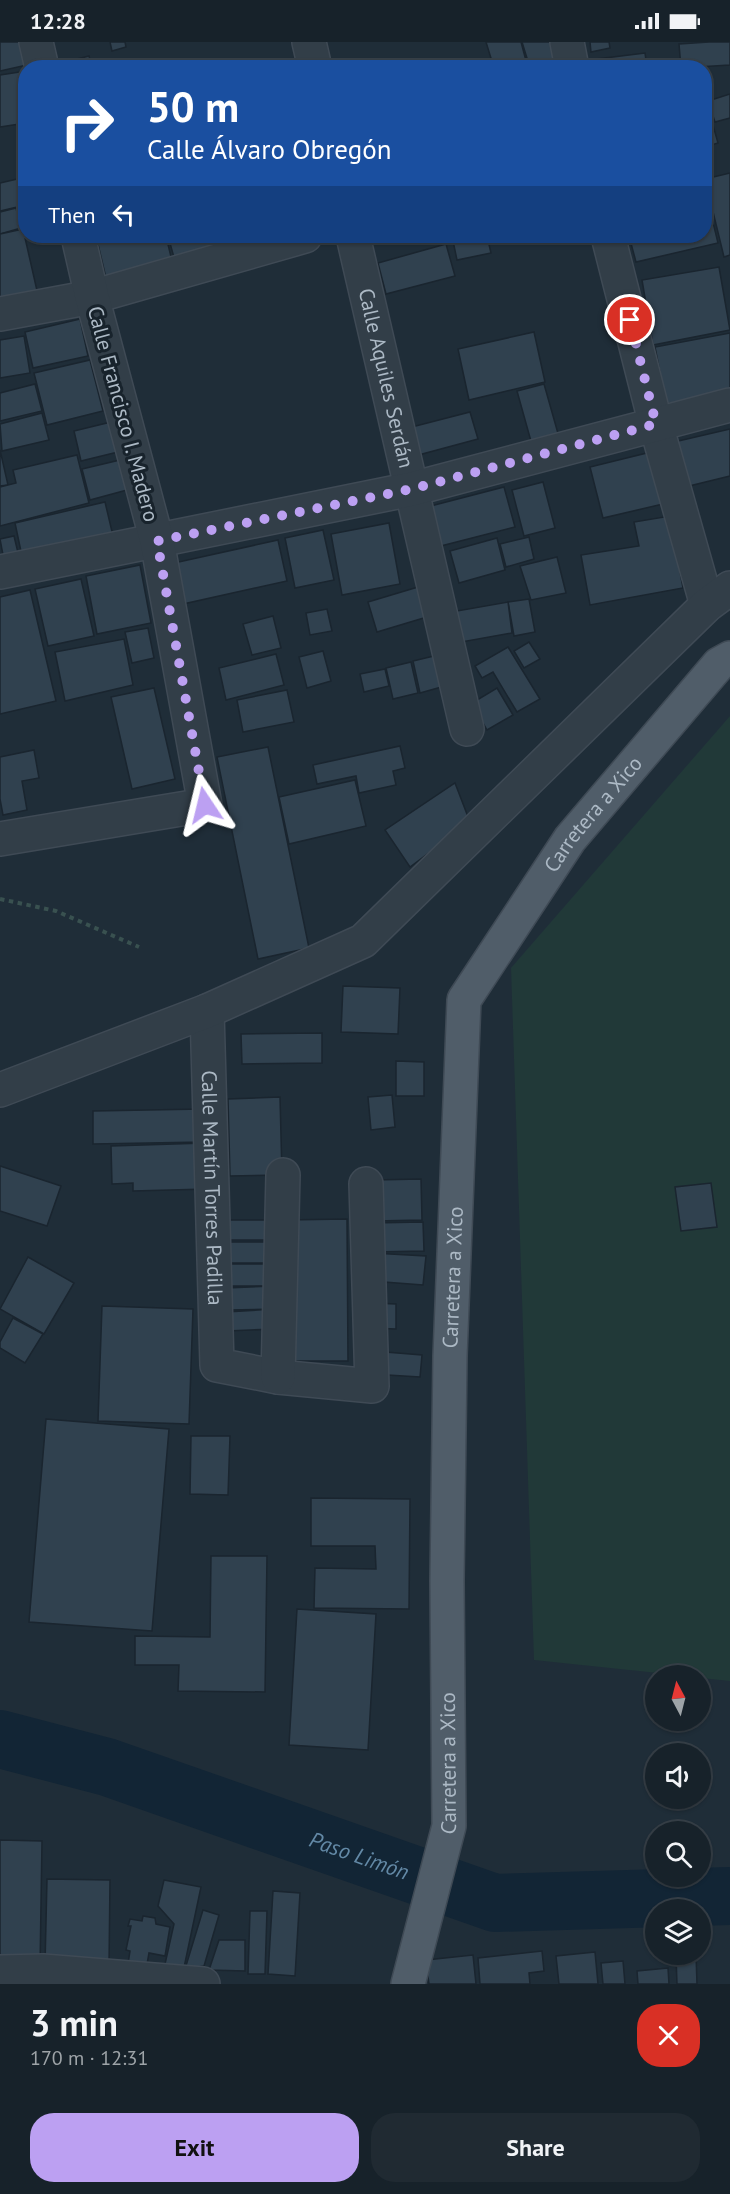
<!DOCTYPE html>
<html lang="en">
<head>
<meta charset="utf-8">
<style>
	:root { --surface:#17222a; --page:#202a32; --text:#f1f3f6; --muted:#9ea4a8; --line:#363f47; --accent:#bca0f2 }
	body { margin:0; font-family:"PT Sans",sans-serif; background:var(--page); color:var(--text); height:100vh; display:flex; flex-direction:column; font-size:22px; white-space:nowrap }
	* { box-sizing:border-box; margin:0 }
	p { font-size:20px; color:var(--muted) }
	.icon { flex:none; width:33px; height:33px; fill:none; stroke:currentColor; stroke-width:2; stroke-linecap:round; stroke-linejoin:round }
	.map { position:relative; height:1942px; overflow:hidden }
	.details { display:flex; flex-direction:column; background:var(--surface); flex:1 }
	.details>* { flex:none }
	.banner { position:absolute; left:18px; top:18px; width:694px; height:183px; border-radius:24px; box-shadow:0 2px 4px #0004,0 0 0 2px var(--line); background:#1a4fa0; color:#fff; overflow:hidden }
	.needle { width:39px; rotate:353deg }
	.fabs { position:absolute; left:645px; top:1623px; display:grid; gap:12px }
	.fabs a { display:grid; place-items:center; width:66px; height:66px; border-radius:50%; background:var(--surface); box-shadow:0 2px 4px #0004,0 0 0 2px var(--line); font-size:30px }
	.pin { position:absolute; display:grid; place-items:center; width:51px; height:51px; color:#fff; margin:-26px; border:3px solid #fff; border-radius:50%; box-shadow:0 2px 6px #0007 }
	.me { position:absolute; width:66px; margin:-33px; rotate:350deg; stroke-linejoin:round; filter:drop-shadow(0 0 4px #0008) }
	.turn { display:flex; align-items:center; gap:21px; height:126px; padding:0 30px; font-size:27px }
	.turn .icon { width:78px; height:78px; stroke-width:2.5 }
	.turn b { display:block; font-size:42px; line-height:51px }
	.then { display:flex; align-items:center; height:57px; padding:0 30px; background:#0003; gap:12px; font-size:22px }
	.round { display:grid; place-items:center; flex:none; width:63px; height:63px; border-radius:24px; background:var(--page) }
	.overview { display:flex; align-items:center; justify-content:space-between; height:102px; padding:0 30px }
	h1 { font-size:36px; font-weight:700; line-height:45px }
	.button { display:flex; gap:12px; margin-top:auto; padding:12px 30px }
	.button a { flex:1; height:69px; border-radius:24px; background:var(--accent); color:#111; font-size:24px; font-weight:700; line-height:69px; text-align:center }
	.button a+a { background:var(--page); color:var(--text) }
	.status { display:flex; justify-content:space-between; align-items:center; height:42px; padding:0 30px; background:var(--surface); direction:ltr }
	.status svg { height:16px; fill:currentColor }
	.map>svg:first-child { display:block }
	.green { fill:#213938 }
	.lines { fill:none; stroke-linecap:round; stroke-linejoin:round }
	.river { stroke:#122535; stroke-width:58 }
	.building { fill:#30414f; stroke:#1a252f; stroke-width:1.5 }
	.minor-casing { stroke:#3f4a55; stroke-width:36 }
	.major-casing { stroke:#3f4a55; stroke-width:36 }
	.path { stroke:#395150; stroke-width:4; stroke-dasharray:4.5 4.5; stroke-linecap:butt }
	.minor { stroke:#323e48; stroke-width:33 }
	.major { stroke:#505d69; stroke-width:33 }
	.route { stroke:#bca0f2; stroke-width:10; stroke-dasharray:0 18 }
	.labels { text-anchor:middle; stroke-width:6; stroke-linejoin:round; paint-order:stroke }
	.street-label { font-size:21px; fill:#acb9c5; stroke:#18232c }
	.water-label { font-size:22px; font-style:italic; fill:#6389a6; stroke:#18232c }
</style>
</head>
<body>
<div class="status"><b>12:28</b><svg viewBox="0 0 49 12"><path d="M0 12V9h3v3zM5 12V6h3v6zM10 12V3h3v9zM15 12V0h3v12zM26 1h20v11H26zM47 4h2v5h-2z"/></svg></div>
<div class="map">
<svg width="730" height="1942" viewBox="0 0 730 1942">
	<rect width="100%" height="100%" fill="#1f2d38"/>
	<!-- green -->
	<path class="green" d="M730 674V1639L701 1636 700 1634 677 1633 534 1618 511 926Z"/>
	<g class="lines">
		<!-- river -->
		<path class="river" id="s1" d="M0 1697 107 1725 495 1861 730 1854"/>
	</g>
	<!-- building -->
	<g class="building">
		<path d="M0 0H23L27 23 0 29Z"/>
		<path d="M110 0H125L126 5 112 9Z"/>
		<path d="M486 0H521L528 26H494Z"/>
		<path d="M522 0H556L562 26H530Z"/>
		<path d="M590 0H609L610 6 591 10Z"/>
		<path d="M709 0H730V23L681 26 679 2Z"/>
		<path d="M645 11 647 26H598L597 17Z"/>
		<path d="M89 14 92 26H59L58 22Z"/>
		<path d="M445 18 447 26H412Z"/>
		<path d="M26 29V81L0 85V33Z"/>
		<path d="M730 52V76L715 80 708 59Z"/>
		<path d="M705 55 718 101 705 105Z"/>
		<path d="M730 131V213L724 215 705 137Z"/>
		<path d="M26 135V163L0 169V141Z"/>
		<path d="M705 147 718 201 636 220 629 194H705Z"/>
		<path d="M16 166 21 186 0 192V170Z"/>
		<path d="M23 187 38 253 0 262V192Z"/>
		<path d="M115 194H166L172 219 106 236 97 198Z"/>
		<path d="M168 194H212L216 208 175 219Z"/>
		<path d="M452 194H487L491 211 457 218Z"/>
		<path d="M446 202 455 234 386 252 378 221Z"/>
		<path d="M719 225 730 288 653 303 642 238Z"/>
		<path d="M80 277 88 314 33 326 25 290Z"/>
		<path d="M534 290 545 340 469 358 458 307Z"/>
		<path d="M730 291V351L666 362 655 305Z"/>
		<path d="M24 294 30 331 0 336V298Z"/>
		<path d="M90 318 103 369 47 383 34 331Z"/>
		<path d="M35 342 42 369 0 379V351Z"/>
		<path d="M544 342 561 402 534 410 517 349Z"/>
		<path d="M470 370 478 397 411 415 404 387Z"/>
		<path d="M42 371 49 398 2 409 0 382Z"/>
		<path d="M111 380 118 410 81 419 74 389Z"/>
		<path d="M730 387V434L685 445 674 400Z"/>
		<path d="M0 408 8 443 0 444Z"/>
		<path d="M651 410 663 462 603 476 590 425Z"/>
		<path d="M77 413 89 461 0 484V445L16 441 13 428Z"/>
		<path d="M120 418 127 448 90 458 82 427Z"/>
		<path d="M543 440 555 486 524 494 512 448Z"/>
		<path d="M504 445 515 485 433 506 423 466Z"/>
		<path d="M105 460 114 498 23 519 15 481Z"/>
		<path d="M670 474 683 546 590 563 581 513 639 504 634 480Z"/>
		<path d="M389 481 400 542 342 553 331 492Z"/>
		<path d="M323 488 334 538 295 546 285 496Z"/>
		<path d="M14 494 20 519 5 524 0 497Z"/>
		<path d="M529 495 534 517 506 525 500 502Z"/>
		<path d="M497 496 505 528 459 541 450 509Z"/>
		<path d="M278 498 287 539 183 562 174 521Z"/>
		<path d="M557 515 566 551 531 558 520 524Z"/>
		<path d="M140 523 151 581 97 592 86 534Z"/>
		<path d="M81 537 94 594 48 604 35 547Z"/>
		<path d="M418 545 427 575 377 590 368 560Z"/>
		<path d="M30 548 56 659 0 672V555Z"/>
		<path d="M529 557 535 590 514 594 508 560Z"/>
		<path d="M508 560 512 591 456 601 451 570Z"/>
		<path d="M327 567 332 589 310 593 306 571Z"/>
		<path d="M273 574 281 606 252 613 243 582Z"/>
		<path d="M148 586 154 616 132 621 125 590Z"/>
		<path d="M124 597 133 643 65 659 55 610Z"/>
		<path d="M529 600 540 617 524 626 514 609Z"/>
		<path d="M508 605 540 657 517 670 493 630 482 636 475 624Z"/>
		<path d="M323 609 331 639 307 646 299 615Z"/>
		<path d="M276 612 284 643 226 658 219 626Z"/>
		<path d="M438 613 445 644 420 651 413 619Z"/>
		<path d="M411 620 418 651 393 657 386 626Z"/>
		<path d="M385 627 389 644 364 650 360 632Z"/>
		<path d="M154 646 175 737 132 747 111 655Z"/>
		<path d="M497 646 513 673 487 688 472 661Z"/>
		<path d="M287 648 294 680 243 690 237 658Z"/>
		<path d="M400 704 405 726 393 729 396 743 359 751 356 734 317 742 313 723Z"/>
		<path d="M268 705 309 906 258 917 217 715Z"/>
		<path d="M34 708 39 736 22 739 27 768 3 773 0 757V715Z"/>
		<path d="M355 738 366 784 289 802 279 755Z"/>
		<path d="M455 741 470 780 410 825 385 788Z"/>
		<path d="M343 944 400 946 398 992 341 990Z"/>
		<path d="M322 991V1021L242 1022 241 992Z"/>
		<path d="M396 1019 424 1020V1054H396Z"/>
		<path d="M392 1053 395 1085 371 1088 368 1055Z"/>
		<path d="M280 1055 282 1133 230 1134 228 1057Z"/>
		<path d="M203 1067V1100L93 1102V1069Z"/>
		<path d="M206 1101 207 1147 133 1149V1141L112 1142 111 1104Z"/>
		<path d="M0 1124 61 1144 47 1184 0 1169Z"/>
		<path d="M421 1137 422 1178 375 1179 374 1138Z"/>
		<path d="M711 1141 717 1185 681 1189 675 1145Z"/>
		<path d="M347 1177 348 1319H287L285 1178Z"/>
		<rect x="228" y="1178" width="48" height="20"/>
		<path d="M423 1180 424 1209 372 1210V1181Z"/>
		<path d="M228 1200H276L275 1221H228Z"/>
		<path d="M372 1211 426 1214 423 1243 371 1239Z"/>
		<path d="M28 1215 74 1241 44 1292 0 1267Z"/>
		<path d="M228 1222H276L275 1244H227Z"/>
		<path d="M274 1244V1267L227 1268 226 1246Z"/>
		<path d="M371 1261 396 1262V1287L371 1286Z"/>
		<path d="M102 1264 193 1267 189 1382 98 1379Z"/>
		<path d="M274 1267 275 1287 227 1289 226 1270Z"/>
		<path d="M13 1276 43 1292 25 1321 0 1306V1300Z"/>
		<path d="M373 1309 422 1313 420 1335 371 1332Z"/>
		<path d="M46 1377 169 1387 152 1589 29 1580Z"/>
		<path d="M191 1394H230L228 1453 190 1452Z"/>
		<path d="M311 1456 410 1457 409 1567 314 1566 315 1526 376 1527 375 1504H311Z"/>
		<path d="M211 1514H267L265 1650 178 1649 179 1623H135V1594L210 1595Z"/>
		<path d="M297 1567 376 1572 368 1708 289 1703Z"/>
		<path d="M0 1798 42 1799 40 1926H0Z"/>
		<path d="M47 1837 110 1838 109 1924 45 1923Z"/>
		<path d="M164 1838 201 1845 182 1935 163 1931 174 1882 158 1864Z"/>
		<path d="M273 1849 300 1851 295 1934 268 1932Z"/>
		<path d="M203 1868 219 1873 204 1924 185 1927Z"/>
		<path d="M250 1869H267L265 1932H248Z"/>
		<path d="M143 1874 155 1876 156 1882 170 1885 165 1914 149 1911 146 1928H127L130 1909 126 1908 131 1884H128L130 1877 142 1879Z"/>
		<path d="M219 1898H245V1929L209 1928Z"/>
		<path d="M542 1909 544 1929 529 1931 530 1942H480L478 1916Z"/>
		<path d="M595 1910 598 1942H559L556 1914Z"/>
		<path d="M696 1912 697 1942H677L676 1914Z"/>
		<path d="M473 1913 476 1942H429L426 1918Z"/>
		<path d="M623 1919 625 1942H603L601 1921Z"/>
		<path d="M668 1926 669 1942H638L637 1929Z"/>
	</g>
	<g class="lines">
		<!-- minor casing -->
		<g class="minor-casing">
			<g id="minor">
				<path d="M36 0 42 26"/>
				<path d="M309 0 315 26"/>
				<path d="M567 0 572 26"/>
				<path id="s2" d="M353 194 467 687"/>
				<path d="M608 194 656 383 707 563"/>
				<path d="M0 272 92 255 305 194"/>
				<path d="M0 530 412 447 730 363"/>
				<path d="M0 797 205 763 157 499 92 255 78 194"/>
				<path id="s3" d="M207 969 217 1323 278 1335 372 1344 366 1142"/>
				<path d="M0 1048 207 969 363 899 707 563 730 546"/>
				<path d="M278 1335 283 1133"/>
				<path d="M0 1930 43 1929 203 1942"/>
			</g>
		</g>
		<!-- major casing -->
		<g class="major-casing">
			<g id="major">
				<path id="s4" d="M408 1942 449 1784 447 1539 450 1314 464 958 570 797 719 622 730 616"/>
			</g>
		</g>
		<!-- path -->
		<path class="path" d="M0 857 56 869 139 905"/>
		<!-- minor -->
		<use href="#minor" class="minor"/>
		<!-- major -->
		<use href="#major" class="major"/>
	</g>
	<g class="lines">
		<!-- route -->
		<path class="route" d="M205 763 157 499 412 447 656 382 630 278"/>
	</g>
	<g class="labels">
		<!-- street labels -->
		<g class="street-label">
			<text dy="7" stroke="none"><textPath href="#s2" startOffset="146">Calle Aquiles Serdán</textPath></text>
			<text transform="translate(123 372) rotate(75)" y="7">Calle Francisco I. Madero</text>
			<text dy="7" stroke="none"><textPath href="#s4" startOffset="1216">Carretera a Xico</textPath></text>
			<text dy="7" stroke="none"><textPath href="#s3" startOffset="177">Calle Martín Torres Padilla</textPath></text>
			<text dy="7" stroke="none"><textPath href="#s4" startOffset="712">Carretera a Xico</textPath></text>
			<text dy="7" stroke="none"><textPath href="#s4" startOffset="226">Carretera a Xico</textPath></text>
		</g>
		<!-- water labels -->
		<g class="water-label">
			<text dy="8" stroke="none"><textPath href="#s1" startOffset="378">Paso Limón</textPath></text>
		</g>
	</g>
</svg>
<div class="fabs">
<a><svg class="needle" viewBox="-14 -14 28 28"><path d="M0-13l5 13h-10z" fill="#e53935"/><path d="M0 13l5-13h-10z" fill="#9ea4a8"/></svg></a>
<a><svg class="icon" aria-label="sound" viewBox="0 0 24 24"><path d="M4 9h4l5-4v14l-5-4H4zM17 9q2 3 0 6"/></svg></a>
<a><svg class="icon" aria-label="search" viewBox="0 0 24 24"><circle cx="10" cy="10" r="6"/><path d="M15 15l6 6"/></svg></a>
<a><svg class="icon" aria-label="layers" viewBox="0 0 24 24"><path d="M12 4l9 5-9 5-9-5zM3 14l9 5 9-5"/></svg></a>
</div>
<div class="pin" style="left:630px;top:278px;background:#d93025"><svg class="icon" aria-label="arrive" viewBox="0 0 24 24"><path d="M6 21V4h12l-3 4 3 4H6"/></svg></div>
<svg class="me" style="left:205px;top:763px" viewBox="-20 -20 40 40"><path d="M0-17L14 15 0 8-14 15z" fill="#bca0f2" stroke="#fff" stroke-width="4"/></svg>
<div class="banner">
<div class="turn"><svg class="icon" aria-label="right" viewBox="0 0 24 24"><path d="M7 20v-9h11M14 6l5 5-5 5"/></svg><div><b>50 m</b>Calle Álvaro Obregón</div></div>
<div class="then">Then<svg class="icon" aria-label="left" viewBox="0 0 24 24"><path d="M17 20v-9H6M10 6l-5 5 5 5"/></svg></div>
</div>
</div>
<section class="details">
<div class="overview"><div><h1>3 min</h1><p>170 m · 12:31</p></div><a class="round" style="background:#d93025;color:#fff"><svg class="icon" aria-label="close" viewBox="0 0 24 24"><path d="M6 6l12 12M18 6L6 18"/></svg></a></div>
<div class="button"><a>Exit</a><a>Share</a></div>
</section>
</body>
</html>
